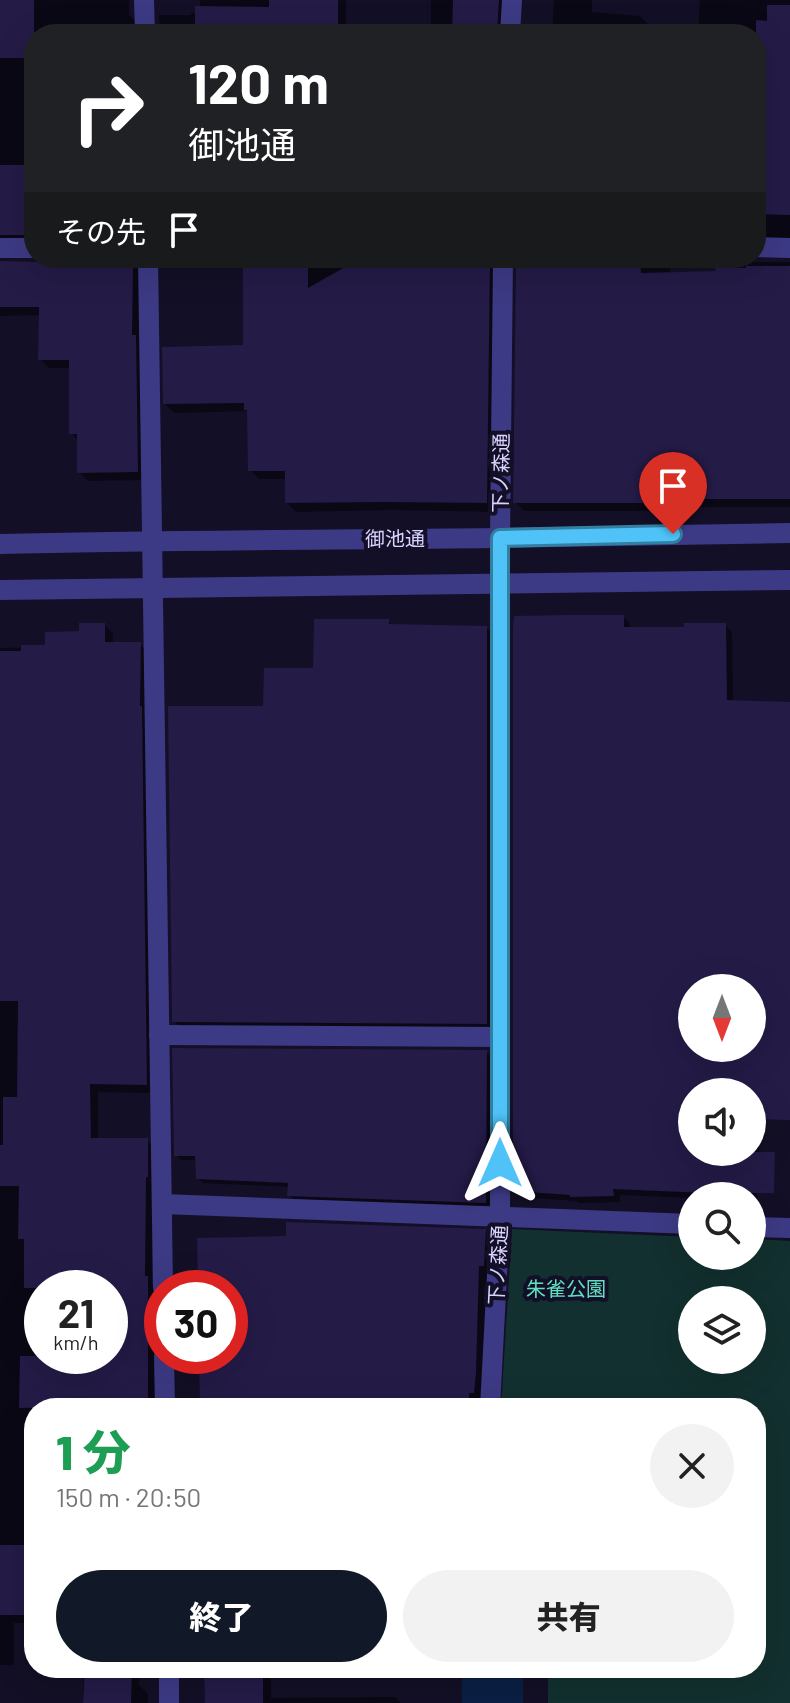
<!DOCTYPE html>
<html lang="ja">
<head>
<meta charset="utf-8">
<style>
	:root { --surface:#fff; --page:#f2f2f2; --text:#222; --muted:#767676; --accent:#111827 }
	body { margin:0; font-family:Barlow,"Noto Sans JP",sans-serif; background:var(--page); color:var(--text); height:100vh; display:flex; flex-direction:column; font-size:30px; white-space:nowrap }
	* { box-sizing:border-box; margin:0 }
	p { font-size:26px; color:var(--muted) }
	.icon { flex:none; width:44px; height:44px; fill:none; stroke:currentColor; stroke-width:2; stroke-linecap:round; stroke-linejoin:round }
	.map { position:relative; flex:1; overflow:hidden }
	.drawer { position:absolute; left:24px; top:1398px; width:742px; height:280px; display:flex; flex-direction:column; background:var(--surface); border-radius:32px; box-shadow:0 8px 32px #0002 }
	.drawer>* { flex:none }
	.hud { position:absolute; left:24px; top:24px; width:742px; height:244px; border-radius:32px; box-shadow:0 8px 32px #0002; background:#202124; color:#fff; overflow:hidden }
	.needle { width:52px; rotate:180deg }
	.tools { position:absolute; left:678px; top:974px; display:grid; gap:16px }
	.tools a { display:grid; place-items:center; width:88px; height:88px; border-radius:50%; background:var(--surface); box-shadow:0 8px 32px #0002; font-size:40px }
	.speed { position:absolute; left:24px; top:1270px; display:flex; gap:16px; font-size:40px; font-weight:700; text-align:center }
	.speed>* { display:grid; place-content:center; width:104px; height:104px; border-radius:50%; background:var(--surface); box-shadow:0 8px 32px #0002; line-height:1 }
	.speed small { font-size:20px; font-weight:400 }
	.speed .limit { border:12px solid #d22; background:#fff; color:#111 }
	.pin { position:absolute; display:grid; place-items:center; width:68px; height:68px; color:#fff; margin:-82px -34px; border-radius:50% 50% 50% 0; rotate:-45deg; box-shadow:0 0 8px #0007 }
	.pin .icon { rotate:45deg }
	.me { position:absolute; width:88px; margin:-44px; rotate:0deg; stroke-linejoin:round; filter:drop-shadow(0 0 6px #0008) }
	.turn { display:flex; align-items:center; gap:28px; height:168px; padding:0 32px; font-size:36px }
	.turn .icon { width:104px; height:104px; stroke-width:2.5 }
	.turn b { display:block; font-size:56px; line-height:68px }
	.then { display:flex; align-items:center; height:76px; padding:0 32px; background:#0003; gap:16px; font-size:30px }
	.round { display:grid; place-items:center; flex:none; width:84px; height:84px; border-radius:42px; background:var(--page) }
	.headline { display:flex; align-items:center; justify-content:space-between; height:136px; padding:0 32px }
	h1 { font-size:48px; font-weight:800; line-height:60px; color:#1e9e55 }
	.cta { display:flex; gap:16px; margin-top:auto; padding:16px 32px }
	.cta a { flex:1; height:92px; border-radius:48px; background:var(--accent); color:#fff; font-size:32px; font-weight:800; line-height:92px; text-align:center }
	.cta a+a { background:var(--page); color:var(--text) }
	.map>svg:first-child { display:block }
	.green { fill:#12302f; fill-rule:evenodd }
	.water { fill:#0a1f44 }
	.shadow { fill:#0007; fill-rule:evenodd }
	.building { fill:#241b47; fill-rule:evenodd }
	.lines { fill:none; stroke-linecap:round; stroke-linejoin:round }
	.minor { stroke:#3d3a85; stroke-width:20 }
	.route-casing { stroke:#337fa1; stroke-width:20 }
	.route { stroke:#4fc3f7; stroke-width:14 }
	.labels { text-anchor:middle; stroke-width:8; stroke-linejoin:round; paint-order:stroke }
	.street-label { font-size:20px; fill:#d9d4ff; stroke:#130f26 }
	.park-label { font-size:20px; fill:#5fe0c0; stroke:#130f26 }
</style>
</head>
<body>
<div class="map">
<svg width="790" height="1703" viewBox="0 0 790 1703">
	<rect width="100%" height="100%" fill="#130f26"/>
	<!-- green -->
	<path class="green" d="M512 1229 692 1237V1256H752V1239L790 1241V1703H548V1668H756V1408H501ZM692 1300H752V1360H692Z"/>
	<!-- water -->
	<rect class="water" x="462" y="1668" width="61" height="35"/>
	<!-- shadow -->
	<g class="shadow">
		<path d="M0 0H129V15L140 24V34H34V244L0 248Z"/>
		<path d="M200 0H346V34H160L159 15H191V13H197L200 8Z"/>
		<path d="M431 0H507L506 34H431Z"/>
		<path d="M554 0H592V12L640 16 649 25V34H552Z"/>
		<path d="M700 0H790V243L756 247V34H698Z"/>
		<path d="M44 258H141L146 480 88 481 79 472V441L71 433V368H49L40 359 41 315 0 316V263L41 262Z"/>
		<path d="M245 258H495V512L393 510 296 512 287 503V479H259L250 470 249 411 174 413 165 404 245 347Z"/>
		<path d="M571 258H670V274L736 270V258H753L752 261 755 262H790V507H671V511H524L515 502 571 265Z"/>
		<path d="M623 617 630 624V629H687L725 625 732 632 733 702 790 704V1049L763 1048 757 1201H752V1196H692V1198L620 1195V1202L579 1203 576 1201 522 1197 515 1190ZM692 988H752V1048H692ZM692 1092H752V1152H692Z"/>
		<path d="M388 621 393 626 486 628 493 634V1030L181 1028 174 1021 265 708Z"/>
		<path d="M104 625 113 633V644H140L148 653 154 1093 98 1092V1140H147L155 1149 153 1184 152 1284 155 1286 156 1391 154 1408H34V1623H14V1665H0V648L47 647ZM42 1288H110V1356H42Z"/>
		<path d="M486 1052 491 1057V1207L294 1200 289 1195 290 1187 203 1183 198 1178V1160H181L176 1155Z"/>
		<path d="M485 1231 494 1240 482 1408H202L201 1356H230V1288H200Z"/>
		<path d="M84 1668H140L139 1685 148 1694V1703H83Z"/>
		<path d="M206 1668H271V1698L395 1697 401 1703H207Z"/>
	</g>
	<!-- building -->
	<g class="building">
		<rect x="0" y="0" width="34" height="58"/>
		<path d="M269 0H338V34L195 33V6L269 7Z"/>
		<path d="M453 0H499L497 34H452Z"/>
		<path d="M767 5H790V215L756 214V117H763L765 62 756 61V20L767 21Z"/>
		<rect x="0" y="165" width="34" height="70"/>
		<path d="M470 259 490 260 487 503 383 502 285 503V471H248L247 410H244V403L163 404 162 347 243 345V263H284V266H308V288L345 267H407V261Z"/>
		<path d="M0 261 133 265 132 335H136L138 472 77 473V434H69V360H38L39 307H0Z"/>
		<path d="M516 263 640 264 641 273 716 271 715 268H746V266H790V499H663V503H513Z"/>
		<path d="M566 615H624V627H684V623H726L727 700 790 702V1120L752 1119V1092H692V1152H775L774 1193H751V1195L613 1189 614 1196 570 1197V1195L513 1191V626L514 616ZM692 988H752V1048H692Z"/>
		<path d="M314 619H389V624L487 626V1024L172 1022 168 706H263L264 668H313Z"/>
		<path d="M79 623H105V642H141L140 706H142L147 1085 90 1084 91 1138H148V1177H146L145 1276H148V1405L19 1408 20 1356H110V1288H24V1239H18L19 1186H0V1145H3V1097H17L18 1001H0V651H21V645H45V632L79 631Z"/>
		<path d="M172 1048 487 1050 486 1203 287 1196 288 1183 196 1179 195 1156H174Z"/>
		<path d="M286 1222 486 1229 484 1266H479L476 1373 474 1393H469V1408H200L199 1356H230V1288H198L197 1238 286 1236Z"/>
		<rect x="0" y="1545" width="34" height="70"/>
		<path d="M85 1668H132L131 1703H83Z"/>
		<path d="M204 1668H263V1703H205Z"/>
	</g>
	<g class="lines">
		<!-- minor -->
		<g class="minor">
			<path d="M144 0 145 34"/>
			<path d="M510 34 512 0"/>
			<path d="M756 247 790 248"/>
			<path d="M0 248H34"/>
			<path d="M148 258 163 1288"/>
			<path d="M0 544C166 540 332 540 498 538 596 537 693 534 790 533"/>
			<path d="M0 590 790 580"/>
			<path d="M159 1035 500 1037"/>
			<path d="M162 1204 692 1224"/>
			<path d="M752 1227 790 1228"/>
			<path d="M164 1356 165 1408"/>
			<path d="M490 1408 500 1217V538L503 258"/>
			<path d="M169 1668V1703"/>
		</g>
	</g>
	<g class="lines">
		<!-- route casing -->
		<g class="route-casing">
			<path id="route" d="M500 1163V538L673 534"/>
		</g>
		<!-- route -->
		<use href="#route" class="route"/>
	</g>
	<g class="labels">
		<!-- street labels -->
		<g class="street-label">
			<text transform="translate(501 473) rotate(-89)" y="7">下ノ森通</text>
			<text x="395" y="546">御池通</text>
			<text transform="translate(498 1265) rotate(-87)" y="7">下ノ森通</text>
		</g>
		<!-- park labels -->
		<g class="park-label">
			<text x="566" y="1296">朱雀公園</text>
		</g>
	</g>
</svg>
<div class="tools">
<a><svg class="needle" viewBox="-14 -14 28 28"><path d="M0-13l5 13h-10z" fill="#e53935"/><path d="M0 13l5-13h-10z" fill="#767676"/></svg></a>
<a><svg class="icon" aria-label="sound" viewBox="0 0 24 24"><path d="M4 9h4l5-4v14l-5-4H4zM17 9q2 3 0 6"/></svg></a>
<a><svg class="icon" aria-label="search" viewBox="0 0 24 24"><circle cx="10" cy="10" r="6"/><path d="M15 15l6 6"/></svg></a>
<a><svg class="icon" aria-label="layers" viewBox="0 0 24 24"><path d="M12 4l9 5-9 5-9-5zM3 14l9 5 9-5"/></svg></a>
</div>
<div class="speed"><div>21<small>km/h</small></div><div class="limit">30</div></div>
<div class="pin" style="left:673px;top:534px;background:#d93025"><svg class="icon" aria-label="arrive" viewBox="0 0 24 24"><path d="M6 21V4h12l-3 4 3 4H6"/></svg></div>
<svg class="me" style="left:500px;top:1163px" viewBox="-20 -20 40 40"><path d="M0-17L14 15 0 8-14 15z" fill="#4fc3f7" stroke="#fff" stroke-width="4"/></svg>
<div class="hud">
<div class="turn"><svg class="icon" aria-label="right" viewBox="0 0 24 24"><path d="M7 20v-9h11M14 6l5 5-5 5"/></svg><div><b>120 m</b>御池通</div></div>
<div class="then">その先<svg class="icon" aria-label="arrive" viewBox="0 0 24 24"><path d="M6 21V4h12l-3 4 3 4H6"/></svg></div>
</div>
<section class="drawer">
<div class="headline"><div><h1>1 分</h1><p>150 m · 20:50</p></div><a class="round"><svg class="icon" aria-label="close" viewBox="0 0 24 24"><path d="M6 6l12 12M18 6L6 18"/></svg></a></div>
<div class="cta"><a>終了</a><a>共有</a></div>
</section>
</div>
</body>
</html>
